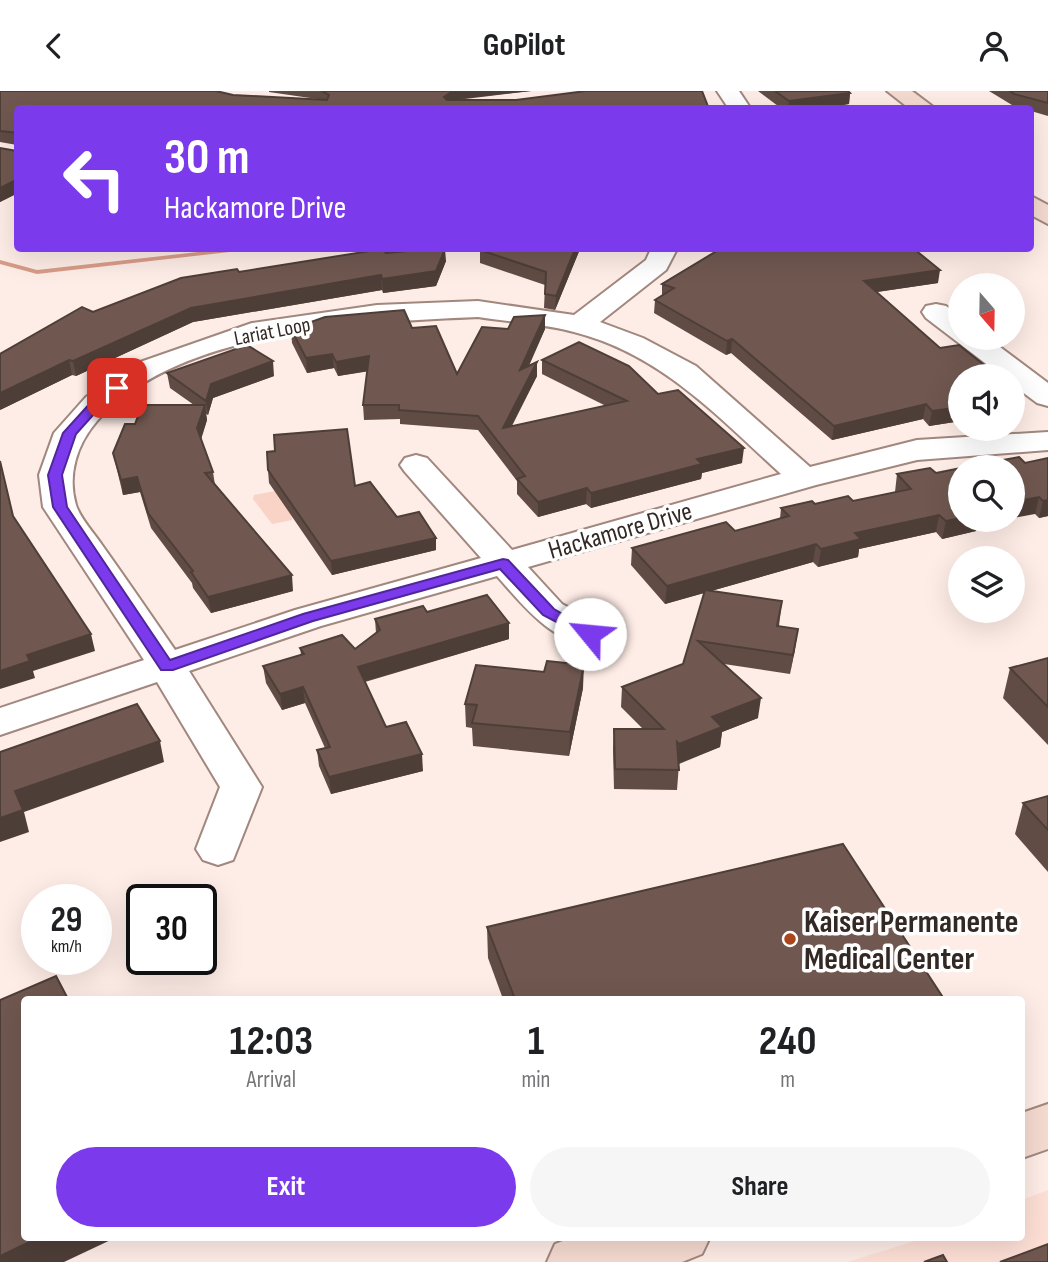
<!DOCTYPE html>
<html lang="en">
<head>
<meta charset="utf-8">
<style>
	:root { --surface:#fff; --page:#f6f6f6; --text:#202124; --muted:#757577; --accent:#7c3aed }
	body { margin:0; font-family:"Sofia Sans Condensed",sans-serif; background:var(--page); color:var(--text); height:100vh; display:flex; flex-direction:column; font-size:26px; white-space:nowrap }
	* { box-sizing:border-box; margin:0 }
	p { font-size:23px; color:var(--muted) }
	.icon { flex:none; width:38px; height:38px; fill:none; stroke:currentColor; stroke-width:2; stroke-linecap:round; stroke-linejoin:round }
	.map { position:relative; flex:1; overflow:hidden }
	.panel { position:absolute; left:21px; top:905px; width:1004px; height:245px; display:flex; flex-direction:column; background:var(--surface); border-radius:7px; box-shadow:0 7px 28px #0002 }
	.panel>* { flex:none }
	.banner { position:absolute; left:14px; top:14px; width:1020px; height:147px; border-radius:7px; box-shadow:0 7px 28px #0002; background:#7c3aed; color:#fff; overflow:hidden }
	.needle { width:46px; rotate:160deg }
	.tools { position:absolute; left:948px; top:182px; display:grid; gap:14px }
	.tools a { display:grid; place-items:center; width:77px; height:77px; border-radius:50%; background:var(--surface); box-shadow:0 7px 28px #0002; font-size:35px }
	.speed { position:absolute; left:21px; top:793px; display:flex; gap:14px; font-size:35px; font-weight:700; text-align:center }
	.speed>* { display:grid; place-content:center; width:91px; height:91px; border-radius:50%; background:var(--surface); box-shadow:0 7px 28px #0002; line-height:1 }
	.speed small { font-size:18px; font-weight:400 }
	.speed .limit { border:4px solid #111; border-radius:10px; background:#fff; color:#111 }
	.pin { position:absolute; display:grid; place-items:center; width:60px; height:60px; color:#fff; margin:-30px; border-radius:14px; box-shadow:0 4px 10px #0006 }
	.me { position:absolute; width:77px; margin:-38px; rotate:298deg; stroke-linejoin:round; filter:drop-shadow(0 0 5px #0008) }
	.turn { display:flex; align-items:center; gap:24px; height:147px; padding:0 35px; font-size:32px }
	.turn .icon { width:91px; height:91px; stroke-width:2.5 }
	.turn b { display:block; font-size:49px; line-height:60px }
	.eta { display:flex; justify-content:space-evenly; align-items:center; height:119px; text-align:center }
	.eta b { font-size:42px; font-weight:700; line-height:49px }
	.button { display:flex; gap:14px; margin-top:auto; padding:14px 35px }
	.button a { flex:1; height:80px; border-radius:42px; background:var(--accent); color:#fff; font-size:28px; font-weight:700; line-height:80px; text-align:center }
	.button a+a { background:var(--page); color:var(--text) }
	header { display:flex; justify-content:space-between; align-items:center; height:91px; padding:0 35px; background:var(--surface); font-size:32px; font-weight:700 }
	.map>svg:first-child { display:block }
	.built { fill:#fddfd5 }
	.green { fill:#f9d3c6 }
	.lines { fill:none; stroke-linecap:round; stroke-linejoin:round }
	.stream { fill:#d89c88; fill-rule:evenodd }
	.street-casing { stroke:#a1877e; stroke-width:4 }
	.secondary-casing { stroke:#a1877e; stroke-width:4 }
	.street { fill:#fff; fill-rule:evenodd }
	.secondary { fill:#f5dad0; fill-rule:evenodd }
	.wall { fill:#604c45 }
	.shaded-wall { fill:#4e3e38 }
	.building { fill:#705850; stroke:#4e3e38; stroke-width:2 }
	.route { fill:#7c3aed; stroke:#51269a; stroke-width:2 }
	.poi-dot { fill:#ab451c; stroke:#fefefe; stroke-width:2.5 }
	.labels { text-anchor:middle; stroke-width:7; stroke-linejoin:round; paint-order:stroke }
	.far-street-label { font-size:21px; fill:#322824; stroke:#fefefe }
	.street-label { font-size:26px; fill:#322824; stroke:#fefefe }
	.near-poi-label { font-size:32px; font-weight:bold; fill:#322824; stroke:#fefefe; text-anchor:start }
</style>
</head>
<body>
<header><svg class="icon" aria-label="back" viewBox="0 0 24 24"><path d="M15 5l-7 7 7 7"/></svg>GoPilot<svg class="icon" aria-label="person" viewBox="0 0 24 24"><circle cx="12" cy="8" r="4"/><path d="M4 21q1-7 8-7t8 7"/></svg></header>
<div class="map">
<svg width="1048" height="1171" viewBox="0 0 1048 1171">
	<rect width="100%" height="100%" fill="#feece6"/>
	<!-- built -->
	<path class="built" d="M1048 1099V1171H848L927 1146H1022V1109Z"/>
	<!-- green -->
	<path class="green" d="M322 391 291 422 292 429 272 433 253 408 254 404Z"/>
	<g class="lines">
		<!-- stream -->
		<path class="stream" d="M225 158H241L238 160 37 183 0 173V169L37 179Z"/>
		<!-- street casing -->
		<g class="street-casing">
			<g id="street">
				<path d="M717 0H739L751 18H729Z"/>
				<path d="M651 158H677L666 179 600 231 643 247 696 275 810 376 917 349 1048 341V359L917 369 816 394 528 476 562 513 603 535 609 543 603 551C559 562 523 514 497 485L321 535 189 580 262 696 233 769 218 774 203 769 196 758 220 696 157 591 0 644V617L144 569 43 416 39 384 54 342 86 306 126 276 252 232 377 214 478 210 574 224 646 169ZM478 226C509 231 544 233 574 241 661 263 717 325 781 383L512 459 427 367 416 364 405 367 400 374 405 381 481 467 295 519 175 559C151 524 127 489 102 454 94 442 80 427 76 414 67 384 77 353 97 330 179 238 362 231 478 226Z"/>
				<path d="M936 213 946 215 961 226V247H988L1048 292V315L1037 312 1013 294V285H1002L926 227 922 221 926 215Z"/>
			</g>
		</g>
		<!-- secondary casing -->
		<g class="secondary-casing">
			<g id="secondary">
				<path d="M887 0H912L936 18H910Z"/>
				<path d="M1031 105 1048 114V133L1031 124Z"/>
				<path d="M1048 1013V1058L1022 1067V1022Z"/>
				<path d="M573 1146H710L702 1163 682 1171H547L555 1153Z"/>
			</g>
		</g>
		<!-- street -->
		<use href="#street" class="street"/>
		<!-- secondary -->
		<use href="#secondary" class="secondary"/>
	</g>
	<!-- wall -->
	<g class="wall">
		<path d="M0 0 233 4 317 8 269 1V0H531L457 9 706 8 18 18V102L0 111V57L17 60V54L0 51Z"/>
		<path d="M758 0H848L850 2 849 13 817 18H782Z"/>
		<path d="M989 0H1048V25L1031 20V18H1024L1012 14Z"/>
		<path d="M480 158H580L555 219 544 217 545 194 480 172Z"/>
		<path d="M719 158H914L938 192 877 201 961 285V330L929 335 923 328 832 349 731 262 726 264 654 222 655 209 662 204V193Z"/>
		<path d="M386 162 446 170 436 195 383 202 382 199 193 231 76 285 72 284 0 319 93 221 239 181Z"/>
		<path d="M412 237 457 283 508 238H545L529 275 537 285 512 335 606 315 542 283V269L658 303 742 372 702 382 701 388 591 417 586 413 538 426 517 403V390L478 339 400 333V328L364 329 363 314 367 280 338 285 334 277 307 282 292 252 291 238Z"/>
		<path d="M167 282 274 285 213 307 208 324 206 323 207 329 201 347 213 381 215 394 293 500 211 522 193 497 192 492 151 437 140 401 123 404 113 362 135 333 194 314 170 297Z"/>
		<path d="M1048 367V425L1039 427 1035 423 1025 372Z"/>
		<path d="M268 379 355 395 397 426 436 447V459L332 484 269 392Z"/>
		<path d="M897 383 977 435 976 440 942 448 936 441 859 458 858 466 818 476 813 471 711 500 782 510 779 535 795 558 790 583 724 573 758 627 722 641 720 656 679 673 677 699 614 698 613 658 614 638H643L621 616 622 596 683 573 704 502 665 513 631 474 632 457 735 440 780 428 781 417 853 410 895 401Z"/>
		<path d="M427 521 509 532V548L365 591 386 636 423 680 331 703 319 675 317 659 325 657 305 612 282 619 266 592 263 575 301 564 300 557 355 558 376 542 375 528Z"/>
		<path d="M1048 567V654L1003 607 1010 577Z"/>
		<path d="M583 597 569 665 473 655 472 637 466 636 465 613Z"/>
		<path d="M1048 705V781L1015 743 1023 712Z"/>
		<path d="M487 836 944 908H503L488 867Z"/>
	</g>
	<!-- shaded-wall -->
	<g class="shaded-wall">
		<path d="M453 0H531L458 8 444 18V6Z"/>
		<path d="M850 2 849 13 817 18H788L789 10Z"/>
		<path d="M18 88V102L0 111V97Z"/>
		<path d="M445 158 446 170 436 195 383 202 382 188Z"/>
		<path d="M575 158H580L555 219 556 205Z"/>
		<path d="M940 179 938 192 863 203 864 190Z"/>
		<path d="M381 184 382 199 193 231 76 285 73 270 191 217Z"/>
		<path d="M545 224V238L520 293V279Z"/>
		<path d="M732 248 731 262 726 264 727 250Z"/>
		<path d="M332 263 334 277 307 282 306 267Z"/>
		<path d="M369 265 370 280 338 285 336 271Z"/>
		<path d="M69 269 72 284 0 319V302Z"/>
		<path d="M273 270 274 285 213 307 208 324 206 310 211 293Z"/>
		<path d="M537 271V285L503 351V337Z"/>
		<path d="M1013 300H1016L1013 314Z"/>
		<path d="M926 313 923 328 832 349 834 335Z"/>
		<path d="M205 314 207 329 200 352 197 337Z"/>
		<path d="M961 316V330L929 335 932 320Z"/>
		<path d="M744 357 742 372 702 382 701 388 591 417V402L697 368Z"/>
		<path d="M137 386 140 401 123 404 121 389Z"/>
		<path d="M587 397 586 413 538 426V411Z"/>
		<path d="M1039 406 1035 423 1013 427V411Z"/>
		<path d="M1048 409V425L1039 427 1043 410Z"/>
		<path d="M939 424 936 441 859 458 858 466 818 476 821 458 855 442Z"/>
		<path d="M961 427V429H1006L977 435 976 440 942 448 946 430Z"/>
		<path d="M436 447V459L332 484 331 470Z"/>
		<path d="M816 453 813 471 665 513 667 495Z"/>
		<path d="M292 484 293 500 211 522 208 506Z"/>
		<path d="M509 532V548L359 592 358 576Z"/>
		<path d="M798 538 795 558 790 583 793 564Z"/>
		<path d="M91 543 95 560 33 580 35 587 0 598V580L27 564Z"/>
		<path d="M584 574 583 597 569 665 570 641Z"/>
		<path d="M303 596 305 612 282 619 280 603Z"/>
		<path d="M761 607 758 627 722 641 720 656 677 673 679 653 712 626Z"/>
		<path d="M160 650 164 671 24 721 29 741 0 751V727L15 700Z"/>
		<path d="M422 663 423 680 331 703 329 686Z"/>
		<path d="M40 1146H117L64 1171H0V1165Z"/>
	</g>
	<!-- building -->
	<g class="building">
		<path d="M0 0H216L233 4 327 9 329 4 322 0H453L444 6 447 9H516L586 0H702L709 18H18V42L0 40Z"/>
		<path d="M775 0H848L850 2 789 10Z"/>
		<path d="M1010 0H1048V12L1014 3Z"/>
		<path d="M18 47V88L0 97V57L17 60Z"/>
		<path d="M382 158 386 162 432 158H445L436 180 382 188 381 184 191 217 73 270 69 269 0 302V263L82 216 93 221 181 187 237 178 239 181Z"/>
		<path d="M480 158H575L556 205 545 203 546 181 480 159Z"/>
		<path d="M720 158H914L940 179 864 190 940 257 959 254 998 285H961V316L932 320 926 313 834 335 732 248 727 250 655 209 674 197 662 193Z"/>
		<path d="M404 219 412 237 436 235 457 283 482 236 508 238 514 226 545 224 520 279 537 271 503 337 627 310 542 269 579 251 629 275 658 303 678 299 744 357 697 368 702 373 591 402 587 397 538 411 517 388 525 385 478 325 399 319V314H363L369 265 336 271 332 263 306 267 291 238 325 226Z"/>
		<path d="M247 254 273 270 211 293 206 310 167 282Z"/>
		<path d="M142 314H205L197 337 213 381 205 382 292 484 208 506 191 481 193 480 148 422 137 386 121 389 113 362 125 333H135Z"/>
		<path d="M347 338 355 395 370 391 397 426 419 421 436 447 331 470 268 379 267 361 275 360 274 344Z"/>
		<path d="M1019 366 1025 372 1048 367V409L1043 410 1039 406 1013 411V376H965Z"/>
		<path d="M0 370 13 425 91 543 27 564 30 570 0 580Z"/>
		<path d="M930 377 936 382 961 377V427L946 430 939 424 855 442 861 448 821 458 816 453 667 495 632 457 726 431 735 440 789 425 781 417 812 410 815 413 848 405 853 410 911 398 897 383Z"/>
		<path d="M705 499 782 510 777 535 798 538 793 564 698 550 761 607 712 626 722 636 679 653 677 651 679 679 615 678 614 638H664L622 596 683 573Z"/>
		<path d="M487 504 509 532 358 576 386 636 406 631 422 663 329 686 317 659 330 656 303 596 280 603 263 575 304 563 300 557 342 544 355 558 380 539 375 528 423 515 427 521Z"/>
		<path d="M1048 567V616L1010 577Z"/>
		<path d="M547 570 584 574 570 641 472 632 477 614 465 613 476 574 544 581Z"/>
		<path d="M137 613 160 650 15 700 23 719 0 727V661Z"/>
		<path d="M1048 705V739L1023 712Z"/>
		<path d="M843 753 944 908H515L487 836Z"/>
		<path d="M56 885 68 908H24V1146H40L0 1165V909Z"/>
		<path d="M1048 1153V1171H1000Z"/>
		<path d="M943 1164 947 1171H924Z"/>
	</g>
	<!-- route -->
	<path class="route" d="M112 294 123 297 102 314 76 343 62 384 67 416 170 569 303 523 503 468 508 469 554 518 598 543 590 548 585 546 543 524 500 478 313 530 173 579H161L53 416 48 384 63 342 93 309Z"/>
	<!-- markers -->
	<circle class="poi-dot" cx="790" cy="848" r="7"/>
	<g class="labels">
		<!-- far-street labels -->
		<g class="far-street-label">
			<text transform="translate(272 240) rotate(-11)" y="7">Lariat Loop</text>
		</g>
		<!-- street labels -->
		<g class="street-label">
			<text transform="translate(620 439) rotate(-16)" y="9">Hackamore Drive</text>
		</g>
		<!-- near-poi labels -->
		<g class="near-poi-label">
			<text x="804" y="841">Kaiser Permanente<tspan x="804" dy="37">Medical Center</tspan></text>
		</g>
	</g>
</svg>
<div class="tools">
<a><svg class="needle" viewBox="-14 -14 28 28"><path d="M0-13l5 13h-10z" fill="#e53935"/><path d="M0 13l5-13h-10z" fill="#757577"/></svg></a>
<a><svg class="icon" aria-label="sound" viewBox="0 0 24 24"><path d="M4 9h4l5-4v14l-5-4H4zM17 9q2 3 0 6"/></svg></a>
<a><svg class="icon" aria-label="search" viewBox="0 0 24 24"><circle cx="10" cy="10" r="6"/><path d="M15 15l6 6"/></svg></a>
<a><svg class="icon" aria-label="layers" viewBox="0 0 24 24"><path d="M12 4l9 5-9 5-9-5zM3 14l9 5 9-5"/></svg></a>
</div>
<div class="speed"><div>29<small>km/h</small></div><div class="limit">30</div></div>
<div class="pin" style="left:117px;top:297px;background:#d93025"><svg class="icon" aria-label="arrive" viewBox="0 0 24 24"><path d="M6 21V4h12l-3 4 3 4H6"/></svg></div>
<svg class="me" style="left:590px;top:543px" viewBox="-20 -20 40 40"><circle r="19" fill="#fff"/><path d="M0-13L10 11 0 6-10 11z" fill="#7c3aed"/></svg>
<div class="banner">
<div class="turn"><svg class="icon" aria-label="left" viewBox="0 0 24 24"><path d="M17 20v-9H6M10 6l-5 5 5 5"/></svg><div><b>30 m</b>Hackamore Drive</div></div>
</div>
<section class="panel">
<div class="eta">
<div><b>12:03</b><p>Arrival</p></div>
<div><b>1</b><p>min</p></div>
<div><b>240</b><p>m</p></div>
</div>
<div class="button"><a>Exit</a><a>Share</a></div>
</section>
</div>
</body>
</html>
